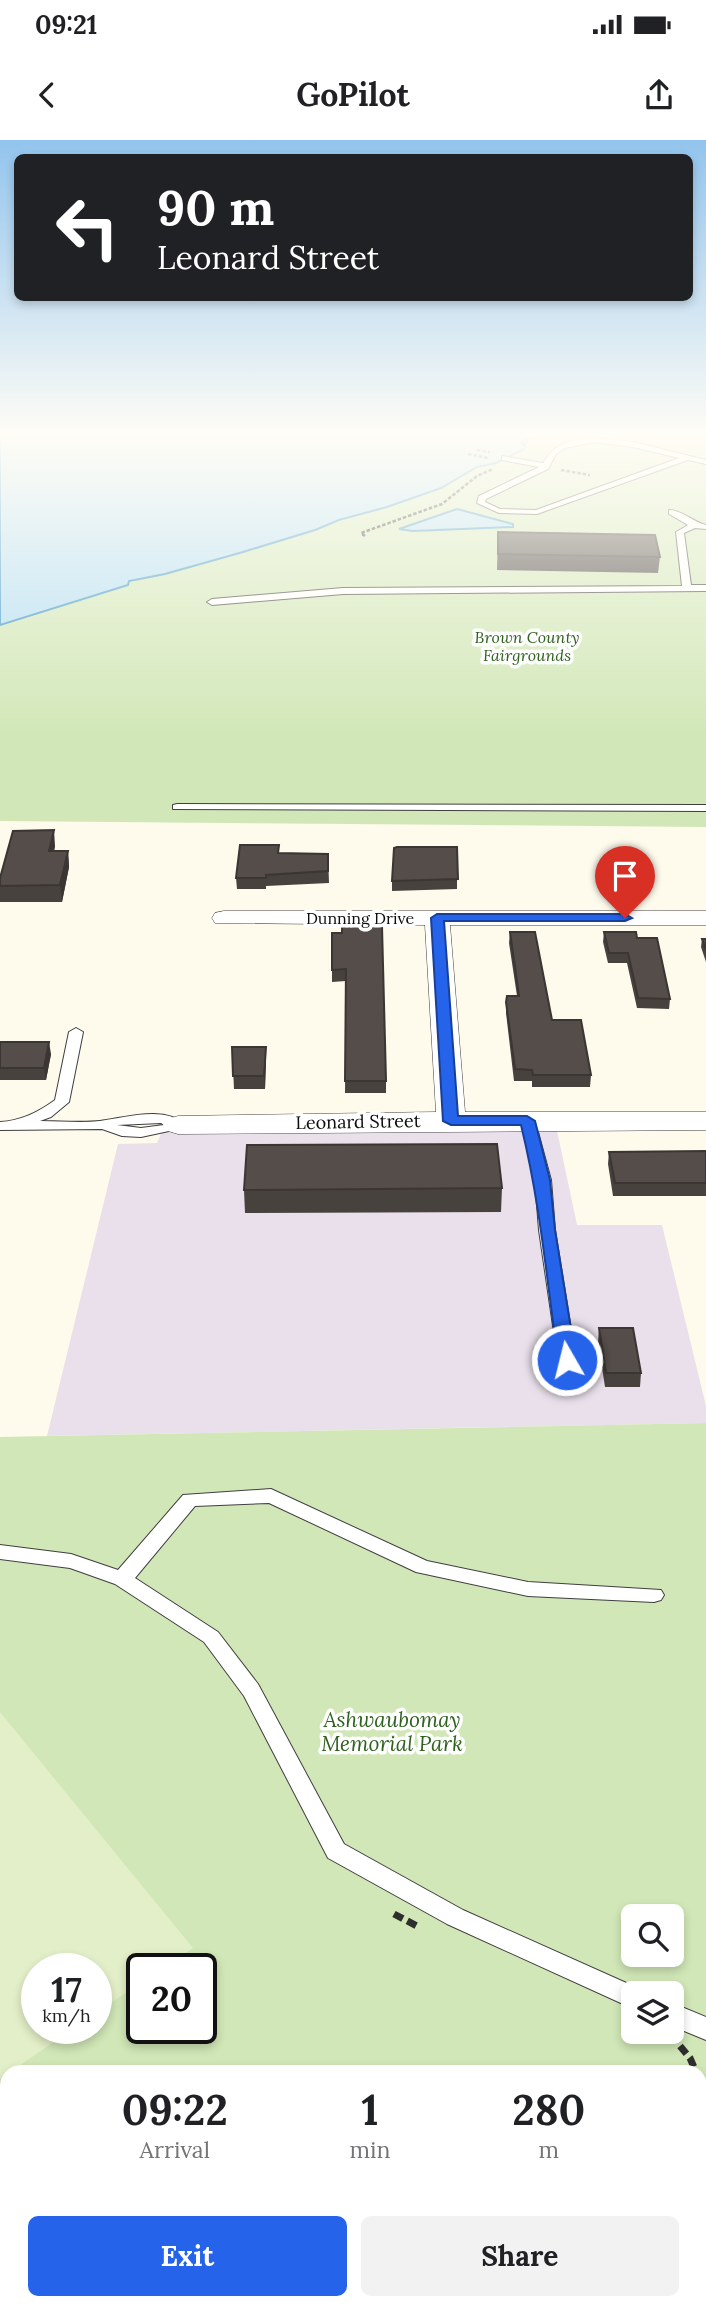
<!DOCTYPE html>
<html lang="en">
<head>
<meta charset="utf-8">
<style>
	:root { --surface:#fff; --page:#f2f2f2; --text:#202124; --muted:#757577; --accent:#2563eb }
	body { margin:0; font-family:Lora,serif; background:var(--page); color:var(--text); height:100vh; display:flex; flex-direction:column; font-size:26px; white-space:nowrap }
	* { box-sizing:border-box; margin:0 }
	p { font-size:23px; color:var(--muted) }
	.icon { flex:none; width:38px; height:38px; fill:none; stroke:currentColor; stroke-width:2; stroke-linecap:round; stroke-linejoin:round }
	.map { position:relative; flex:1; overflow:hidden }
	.side { position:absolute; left:0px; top:1925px; width:707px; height:245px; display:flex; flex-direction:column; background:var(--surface); border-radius:21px 21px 0 0; box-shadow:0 4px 10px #0003 }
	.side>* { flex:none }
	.guide { position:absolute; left:14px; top:14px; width:679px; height:147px; border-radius:10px; box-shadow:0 4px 10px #0003; background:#202124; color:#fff; overflow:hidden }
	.fabs { position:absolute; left:621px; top:1764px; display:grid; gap:14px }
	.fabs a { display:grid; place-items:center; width:63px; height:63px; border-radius:10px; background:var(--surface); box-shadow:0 4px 10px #0003; font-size:35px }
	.speed { position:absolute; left:21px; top:1813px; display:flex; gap:14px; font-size:35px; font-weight:700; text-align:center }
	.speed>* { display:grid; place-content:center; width:91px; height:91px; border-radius:50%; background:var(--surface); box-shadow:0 4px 10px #0003; line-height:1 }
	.speed small { font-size:18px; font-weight:400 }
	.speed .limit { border:4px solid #111; border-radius:10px; background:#fff; color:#111 }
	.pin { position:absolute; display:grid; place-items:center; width:60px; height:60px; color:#fff; margin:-72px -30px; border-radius:50% 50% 50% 0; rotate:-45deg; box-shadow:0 0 7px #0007 }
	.pin .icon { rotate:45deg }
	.me { position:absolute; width:77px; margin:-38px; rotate:352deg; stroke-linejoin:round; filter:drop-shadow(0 0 5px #0008) }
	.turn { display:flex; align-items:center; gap:24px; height:147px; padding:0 28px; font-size:32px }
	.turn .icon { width:91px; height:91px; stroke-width:2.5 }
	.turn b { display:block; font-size:49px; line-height:60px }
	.eta { display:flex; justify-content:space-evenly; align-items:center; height:119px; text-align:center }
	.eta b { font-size:42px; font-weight:700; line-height:49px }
	.action { display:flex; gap:14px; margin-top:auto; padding:14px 28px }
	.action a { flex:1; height:80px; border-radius:10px; background:var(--accent); color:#fff; font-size:28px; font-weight:700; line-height:80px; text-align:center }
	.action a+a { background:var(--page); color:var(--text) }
	.status { display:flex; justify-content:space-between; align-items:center; height:49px; padding:0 35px; background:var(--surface); direction:ltr }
	.status svg { height:19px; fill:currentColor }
	header { display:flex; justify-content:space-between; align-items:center; height:91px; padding:0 28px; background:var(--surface); font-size:32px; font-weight:700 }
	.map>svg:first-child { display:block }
	.industrial { fill:#e9e0eb }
	.green { fill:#d1e7b7; fill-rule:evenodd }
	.pitch { fill:#e3efc8 }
	.water { fill:#b2ddf4; stroke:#3c94c9; stroke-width:2 }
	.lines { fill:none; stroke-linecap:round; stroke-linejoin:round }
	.service-casing { stroke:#3f3f3f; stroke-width:2 }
	.minor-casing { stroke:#3f3f3f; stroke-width:1 }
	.path-far1 { stroke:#2e2e2e; stroke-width:2.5; stroke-dasharray:3.5 2; stroke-linecap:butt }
	.path { stroke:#2e2e2e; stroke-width:7; stroke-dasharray:10 5; stroke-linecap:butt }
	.service { fill:#fff; fill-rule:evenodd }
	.minor { fill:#fff; fill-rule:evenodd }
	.wall { fill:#48423f }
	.shaded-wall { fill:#3b3633 }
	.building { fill:#544d49; stroke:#3b3633; stroke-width:2 }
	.route { fill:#2563eb; stroke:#184099; stroke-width:2 }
	.labels { text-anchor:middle; stroke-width:7; stroke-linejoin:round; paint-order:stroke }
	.far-park-label { font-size:16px; font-style:italic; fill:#2f611f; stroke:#fff }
	.far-street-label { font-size:16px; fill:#0c0c0c; stroke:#fff }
	.street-label { font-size:18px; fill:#0c0c0c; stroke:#fff }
	.near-park-label { font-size:21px; font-style:italic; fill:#2f611f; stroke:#fff }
</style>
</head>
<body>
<div class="status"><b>09:21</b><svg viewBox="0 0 49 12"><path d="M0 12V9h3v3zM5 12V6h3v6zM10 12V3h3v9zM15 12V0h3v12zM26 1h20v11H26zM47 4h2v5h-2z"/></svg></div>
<header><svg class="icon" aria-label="back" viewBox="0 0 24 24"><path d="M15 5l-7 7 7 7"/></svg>GoPilot<svg class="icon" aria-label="share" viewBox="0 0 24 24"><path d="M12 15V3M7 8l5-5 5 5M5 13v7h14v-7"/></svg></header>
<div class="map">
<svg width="706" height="2170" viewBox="0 0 706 2170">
	<rect width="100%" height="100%" fill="#fefaec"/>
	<!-- industrial -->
	<path class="industrial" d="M555 981 577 1085H662L706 1266V1283L47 1296 118 1004 157 1003 166 982Z"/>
	<!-- green -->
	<g class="green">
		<path d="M528 297H706V687L0 681V485L128 445V441L165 434 387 367 440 348 477 327 496 323 524 309 525 306 520 304Z"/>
		<path d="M706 1283V2170H0V1297ZM634 1776H672V1815H634ZM37 1829H96V1888H37ZM142 1829H201V1888H142ZM634 1853H672V1892H634ZM7 1932H700V2163H7Z"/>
	</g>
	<!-- pitch -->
	<path class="pitch" d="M0 1572 193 1808 162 1829H142V1842L96 1873V1829H37V1888H74L0 1939Z"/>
	<!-- water -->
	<g class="water">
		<path d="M0 297H528L520 303 525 306 524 309 496 323 477 327 441 348 387 367 339 380 315 390 243 412 165 434 129 441 128 445 0 485Z"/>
		<path d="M457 369 513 384V387L413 391 399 389Z"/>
	</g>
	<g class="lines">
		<!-- service casing -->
		<g class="service-casing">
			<g id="service">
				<path d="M593 298 633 302 706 320V324L688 320 537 374 499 373 477 363 479 356 539 327 502 320V316L543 323C555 303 571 299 593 298ZM593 302 633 307 679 318 536 370 500 369 485 362 486 359 548 329 556 314 565 308Z"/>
				<path d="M669 370C682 370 693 382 706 385V389L695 388 684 393 691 445H706V451L343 454 212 465 207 462 212 459 343 448 682 446 676 392 688 385 669 374Z"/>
				<path d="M177 664 706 665V671L173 669V665Z"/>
				<path d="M76 888 83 892 69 962 51 977 40 981C60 981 81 983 100 981 125 978 165 965 185 985L183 988 141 997 122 996 102 989 0 990V982C20 981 39 972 55 960L69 892ZM161 983 164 985 141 988 117 985Z"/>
				<path d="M528 977 535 981 551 1040 555 1090 576 1220 567 1226 558 1220 539 1090 535 1040 521 981Z"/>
				<path d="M271 1349 427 1421 528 1442 661 1450 664 1455 661 1460 654 1462 528 1456 416 1432 269 1363 195 1366 135 1438 218 1492 258 1544 344 1704 463 1770 642 1850 644 1853H634V1869L447 1784 328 1718 244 1556 204 1502 115 1444 70 1428 0 1419V1405L71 1414 118 1430 183 1355Z"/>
				<path d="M672 1863 706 1877V1900L672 1886Z"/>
				<path d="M706 2080V2107L700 2109V2082Z"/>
				<path d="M568 2163H603L600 2170H565Z"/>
			</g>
		</g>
		<!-- minor casing -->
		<g class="minor-casing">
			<path id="minor" d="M224 771H706V785H450L465 972H706V990L178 994 168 991 163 985 168 979 178 976 436 972 425 785 215 783 212 778 215 773Z"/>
		</g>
		<!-- path-far1 -->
		<g class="path-far1">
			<path d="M525 305 523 304 532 297"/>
			<path d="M477 310 490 312"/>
			<path d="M468 314 488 318"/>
			<path d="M561 330 590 335"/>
			<path d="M365 396 361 393 442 364 477 336 493 329"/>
		</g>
		<!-- path -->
		<g class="path">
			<path d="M394 1774 417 1786"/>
			<path d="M680 1906 690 1918 696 1932"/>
			<path d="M700 1945 706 1980"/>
			<path d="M700 2040 706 2028"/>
			<path d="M531 2170 539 2163"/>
		</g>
		<!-- service -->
		<use href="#service" class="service"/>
		<!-- minor -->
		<use href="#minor" class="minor"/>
	</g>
	<!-- wall -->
	<g class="wall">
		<path d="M498 392 660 417 658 433 497 430Z"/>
		<path d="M55 706 54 711H68L69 727 62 762H0V738Z"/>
		<path d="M457 707V749L392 751V741Z"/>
		<path d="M279 713 328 714 329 743 266 746V749H237L236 738Z"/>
		<path d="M510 792 552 880 591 935 590 947H532V941H514L506 873V862L517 856 509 803Z"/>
		<path d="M604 792 637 798 670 859 669 869 637 868 627 823H608L603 802Z"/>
		<path d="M342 793 386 941V953H345L346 841 332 842V830Z"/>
		<path d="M702 799H706V822L701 807Z"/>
		<path d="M0 902 51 914 46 940H0Z"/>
		<path d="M232 907H266L265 949H234Z"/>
		<path d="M706 1011V1056H613L608 1024 609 1012Z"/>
		<path d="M502 1048 501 1072 245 1073 244 1050Z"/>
		<path d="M599 1188 641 1233 640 1247H605L598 1202Z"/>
	</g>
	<!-- shaded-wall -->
	<g class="shaded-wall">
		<path d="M54 690 55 706 50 728 49 711Z"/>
		<path d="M68 711 69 727 62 762 60 745Z"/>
		<path d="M49 902 51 914 46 940 44 928Z"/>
		<path d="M266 907V920L265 949 264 936Z"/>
	</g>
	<!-- building -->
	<g class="building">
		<path d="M498 392 655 395 660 417 498 414Z"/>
		<path d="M54 690 49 711H68L60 745 0 746V738L13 691Z"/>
		<path d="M240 705H279L278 713 328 714V731L266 735V738H236Z"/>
		<path d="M397 707H457L458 739 392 741 394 708Z"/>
		<path d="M382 786 386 941H345L346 829 332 830V793H342V787Z"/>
		<path d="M510 792H535L552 880H581L591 935H533L532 930 515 929 506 862 507 856H519Z"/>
		<path d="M604 792H636L637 798H657L670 859 638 858 628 813H609Z"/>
		<path d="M702 799H706V810Z"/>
		<path d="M0 902H49L44 928H0Z"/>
		<path d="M232 907H266L264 936H233Z"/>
		<path d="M497 1004 502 1048 244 1050 247 1005Z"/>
		<path d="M706 1011V1043H615L609 1012Z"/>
		<path d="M599 1188H633L641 1233H606Z"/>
	</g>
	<!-- sky -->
	<linearGradient id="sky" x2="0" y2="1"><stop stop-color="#92c4ed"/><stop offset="0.49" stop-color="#fffdf6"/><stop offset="1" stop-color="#fffdf6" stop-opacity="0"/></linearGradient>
	<rect width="706" height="601" fill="url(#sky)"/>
	<!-- route -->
	<path class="route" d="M437 774H625L632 778 625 781H444L458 976H527L535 981 550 1040 555 1090 576 1220 573 1224 567 1225 558 1220C547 1141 540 1062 521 985H451L443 981 431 778Z"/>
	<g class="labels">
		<!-- far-park labels -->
		<g class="far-park-label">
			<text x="527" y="503">Brown County<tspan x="527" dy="18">Fairgrounds</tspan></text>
		</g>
		<!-- far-street labels -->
		<g class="far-street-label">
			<text x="360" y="784">Dunning Drive</text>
		</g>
		<!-- street labels -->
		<g class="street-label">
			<text transform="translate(358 982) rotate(-1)" y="6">Leonard Street</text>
		</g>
		<!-- near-park labels -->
		<g class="near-park-label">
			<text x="392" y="1587">Ashwaubomay<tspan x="392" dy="24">Memorial Park</tspan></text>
		</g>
	</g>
</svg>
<div class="fabs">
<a><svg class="icon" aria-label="search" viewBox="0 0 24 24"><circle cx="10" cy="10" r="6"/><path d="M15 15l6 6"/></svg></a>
<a><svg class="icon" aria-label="layers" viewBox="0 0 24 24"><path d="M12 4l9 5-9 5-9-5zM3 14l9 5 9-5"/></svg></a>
</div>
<div class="speed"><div>17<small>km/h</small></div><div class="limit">20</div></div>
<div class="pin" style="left:625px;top:778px;background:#d93025"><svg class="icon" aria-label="arrive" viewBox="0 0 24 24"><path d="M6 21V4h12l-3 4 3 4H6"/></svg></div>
<svg class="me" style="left:567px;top:1220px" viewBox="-20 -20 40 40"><circle r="17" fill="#2563eb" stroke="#fff" stroke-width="3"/><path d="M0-11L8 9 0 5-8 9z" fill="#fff"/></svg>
<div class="guide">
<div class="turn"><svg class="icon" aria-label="left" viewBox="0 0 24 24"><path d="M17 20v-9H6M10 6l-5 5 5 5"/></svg><div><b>90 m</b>Leonard Street</div></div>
</div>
<section class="side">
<div class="eta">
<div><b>09:22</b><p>Arrival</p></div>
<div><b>1</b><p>min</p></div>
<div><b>280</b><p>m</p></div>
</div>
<div class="action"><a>Exit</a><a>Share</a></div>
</section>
</div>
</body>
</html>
